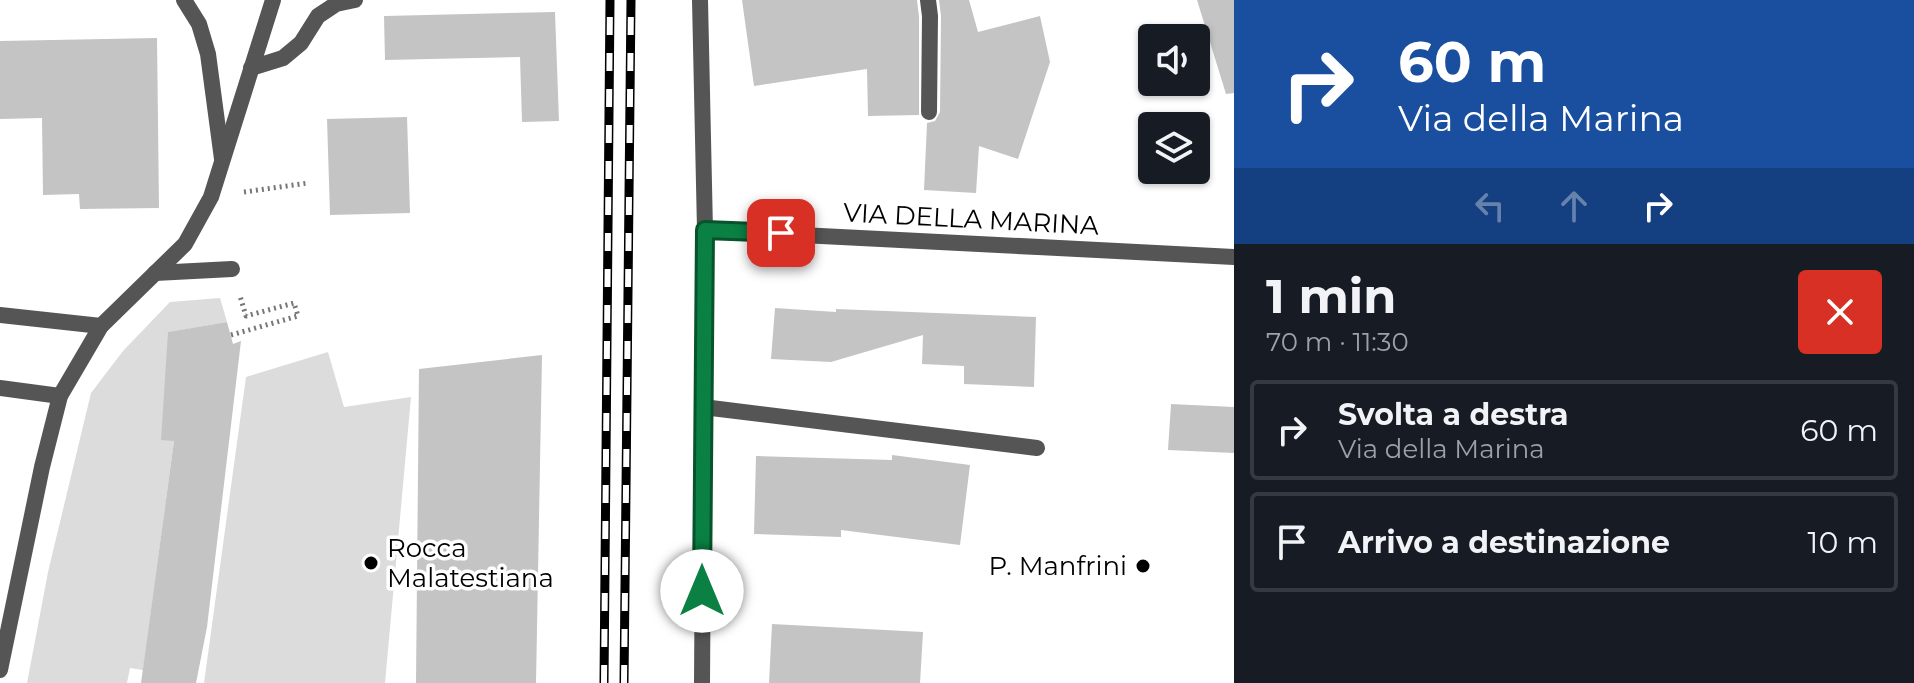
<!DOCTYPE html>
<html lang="it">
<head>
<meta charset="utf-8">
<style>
	:root { --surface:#171b24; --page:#242831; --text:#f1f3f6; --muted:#9ea1a6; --line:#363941 }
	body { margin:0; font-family:Montserrat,sans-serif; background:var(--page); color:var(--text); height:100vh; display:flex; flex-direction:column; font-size:30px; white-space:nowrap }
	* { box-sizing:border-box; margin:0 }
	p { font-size:26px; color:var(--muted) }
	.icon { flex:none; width:44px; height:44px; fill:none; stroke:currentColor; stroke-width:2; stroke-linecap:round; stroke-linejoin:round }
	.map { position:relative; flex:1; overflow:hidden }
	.sheet { display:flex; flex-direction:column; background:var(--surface); width:680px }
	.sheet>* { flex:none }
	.banner { background:#1a4fa0; color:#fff; overflow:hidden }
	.fabs { position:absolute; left:1138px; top:24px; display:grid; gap:16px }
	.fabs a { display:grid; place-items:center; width:72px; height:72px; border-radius:8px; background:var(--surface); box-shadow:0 2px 6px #0004; font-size:40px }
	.pin { position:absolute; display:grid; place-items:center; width:68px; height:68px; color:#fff; margin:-34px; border-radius:16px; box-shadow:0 4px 12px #0006 }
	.me { position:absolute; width:88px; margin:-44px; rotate:0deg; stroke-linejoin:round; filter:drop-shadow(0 0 6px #0008) }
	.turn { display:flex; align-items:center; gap:28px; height:168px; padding:0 32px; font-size:36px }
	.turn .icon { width:104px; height:104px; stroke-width:2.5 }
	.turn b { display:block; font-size:56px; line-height:68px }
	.lanes { display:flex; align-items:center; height:76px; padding:0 32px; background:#0003; justify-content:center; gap:40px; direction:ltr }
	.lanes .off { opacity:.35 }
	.round { display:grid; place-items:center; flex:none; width:84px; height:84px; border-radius:8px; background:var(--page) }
	.headline { display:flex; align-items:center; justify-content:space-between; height:136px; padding:0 32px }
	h1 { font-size:48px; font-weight:700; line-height:60px }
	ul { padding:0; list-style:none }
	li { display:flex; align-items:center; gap:24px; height:100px; margin:0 16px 12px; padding:0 16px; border:4px solid var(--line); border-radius:8px }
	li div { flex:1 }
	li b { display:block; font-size:30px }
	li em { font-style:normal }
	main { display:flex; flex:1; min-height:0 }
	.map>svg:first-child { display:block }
	.green { fill:#dcdcdc }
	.building { fill:#c4c4c4 }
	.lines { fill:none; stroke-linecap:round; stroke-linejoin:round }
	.path { stroke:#777; stroke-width:5; stroke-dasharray:2 4; stroke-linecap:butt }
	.service { stroke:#555; stroke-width:16 }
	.minor { stroke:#555; stroke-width:16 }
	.tertiary { stroke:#555; stroke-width:16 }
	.rail-casing { stroke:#000; stroke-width:9 }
	.rail { stroke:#fff; stroke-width:6; stroke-dasharray:18; stroke-linecap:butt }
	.route-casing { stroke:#07532c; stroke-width:20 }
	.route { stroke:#0b8043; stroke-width:14 }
	.poi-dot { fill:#000; stroke:#fff; stroke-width:3 }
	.labels { text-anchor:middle; stroke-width:7; stroke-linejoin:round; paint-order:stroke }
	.street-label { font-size:26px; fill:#000; stroke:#fff }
	.poi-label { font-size:26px; fill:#000; stroke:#fff; text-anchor:start }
</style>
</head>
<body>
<main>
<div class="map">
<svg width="1234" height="683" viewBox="0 0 1234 683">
	<rect width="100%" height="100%" fill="#fff"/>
	<!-- green -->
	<g class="green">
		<path d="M220 298 227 322 169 332 174 441 143 670 130 668 127 683H27L48 572 91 393 123 351 170 302Z"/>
		<path d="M328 352 344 407 411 397 385 683H204L246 377Z"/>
	</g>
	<!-- building -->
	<g class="building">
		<path d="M742 0H917L919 17V115L868 116 867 69 754 86Z"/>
		<path d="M939 0H969L978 32 1040 16 1050 62 1018 159 979 146 976 193 924 190 927 123 935 121 940 112 941 16Z"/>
		<path d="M1197 0H1234V93L1226 94Z"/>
		<path d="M555 12 559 121 522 122 520 57 385 60 384 16Z"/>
		<path d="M157 38 159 208 80 209 79 194 43 195 42 118 0 119V41Z"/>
		<path d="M407 117 410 213 330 215 327 119Z"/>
		<path d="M775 308 836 312V309L1036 317 1034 387 964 384V366L922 364 923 335 831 362 771 359Z"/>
		<path d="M227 322 233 344 241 341 207 627 196 683H141L174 441 161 440 168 332Z"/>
		<path d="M542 355 536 683H416L419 369Z"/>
		<path d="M1171 404 1234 407V453L1168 450Z"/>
		<path d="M892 455 970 465 960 545 841 530V537L754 534 756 456 892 460Z"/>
		<path d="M772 624 923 632 920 683H769Z"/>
	</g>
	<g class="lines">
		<!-- path -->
		<g class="path">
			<path d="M244 192 308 183"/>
			<path d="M231 335 298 316 294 303 246 316 240 296"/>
		</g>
		<!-- service -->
		<g class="service">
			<path d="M251 68 283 58 301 43 318 16 336 4 355 0"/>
			<path d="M155 273 232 269"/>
			<path d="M703 407 1037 448"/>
		</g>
		<!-- minor -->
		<g class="minor">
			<path d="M184 0 199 24 208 54 222 159"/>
			<path d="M928 0 930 16 929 112"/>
			<path d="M0 315 101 326"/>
			<path d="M0 388 60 396"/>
			<path d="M0 670 42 467 60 396 101 326 185 244 211 197 273 0"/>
		</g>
		<!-- tertiary -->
		<g class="tertiary">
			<path d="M700 0 705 230 702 683"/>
			<path d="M705 230 1234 257"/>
		</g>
		<!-- rail casing -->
		<g class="rail-casing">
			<g id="rail">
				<path d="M604 683 610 0"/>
				<path d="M624 683 631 0"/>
			</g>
		</g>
		<!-- rail -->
		<use href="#rail" class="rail"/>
	</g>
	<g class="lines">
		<!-- route casing -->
		<g class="route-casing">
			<path id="route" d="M702 591 705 230 781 233"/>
		</g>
		<!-- route -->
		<use href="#route" class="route"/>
	</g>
	<!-- markers -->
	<g class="poi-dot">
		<circle cx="371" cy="563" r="8"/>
		<circle cx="1143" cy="566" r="8"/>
	</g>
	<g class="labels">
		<!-- street labels -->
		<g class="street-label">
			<text transform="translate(971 219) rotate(3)" y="9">VIA DELLA MARINA</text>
		</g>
		<!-- poi labels -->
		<g class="poi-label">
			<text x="387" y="557">Rocca<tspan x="387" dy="30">Malatestiana</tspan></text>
			<text x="1127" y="575" text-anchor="end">P. Manfrini</text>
		</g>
	</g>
</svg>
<div class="fabs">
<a><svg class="icon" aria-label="sound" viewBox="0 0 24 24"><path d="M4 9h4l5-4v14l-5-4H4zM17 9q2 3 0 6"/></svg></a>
<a><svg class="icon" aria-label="layers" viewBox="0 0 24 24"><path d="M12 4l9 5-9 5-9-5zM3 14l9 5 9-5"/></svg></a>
</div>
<div class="pin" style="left:781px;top:233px;background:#d93025"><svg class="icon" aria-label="arrive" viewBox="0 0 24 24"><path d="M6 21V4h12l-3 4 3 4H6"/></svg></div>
<svg class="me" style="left:702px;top:591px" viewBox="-20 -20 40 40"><circle r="19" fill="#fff"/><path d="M0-13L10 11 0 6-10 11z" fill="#0b8043"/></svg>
</div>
<section class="sheet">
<div class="banner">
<div class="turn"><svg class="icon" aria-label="right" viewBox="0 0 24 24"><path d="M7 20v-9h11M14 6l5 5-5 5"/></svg><div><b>60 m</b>Via della Marina</div></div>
<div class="lanes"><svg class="icon off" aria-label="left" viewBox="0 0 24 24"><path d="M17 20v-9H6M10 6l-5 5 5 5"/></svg><svg class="icon off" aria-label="ahead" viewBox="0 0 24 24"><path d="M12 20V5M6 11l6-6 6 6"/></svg><svg class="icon" aria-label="right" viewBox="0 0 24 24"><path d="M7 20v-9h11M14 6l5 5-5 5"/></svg></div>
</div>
<div class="headline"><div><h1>1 min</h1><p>70 m · 11:30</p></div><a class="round" style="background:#d93025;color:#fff"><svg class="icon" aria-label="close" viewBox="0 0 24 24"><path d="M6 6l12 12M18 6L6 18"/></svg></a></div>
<ul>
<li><svg class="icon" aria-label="right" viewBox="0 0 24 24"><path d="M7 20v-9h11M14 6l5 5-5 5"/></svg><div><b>Svolta a destra</b><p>Via della Marina</p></div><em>60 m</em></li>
<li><svg class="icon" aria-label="arrive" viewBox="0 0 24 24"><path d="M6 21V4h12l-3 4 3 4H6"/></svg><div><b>Arrivo a destinazione</b></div><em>10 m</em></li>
</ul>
</section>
</main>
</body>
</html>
